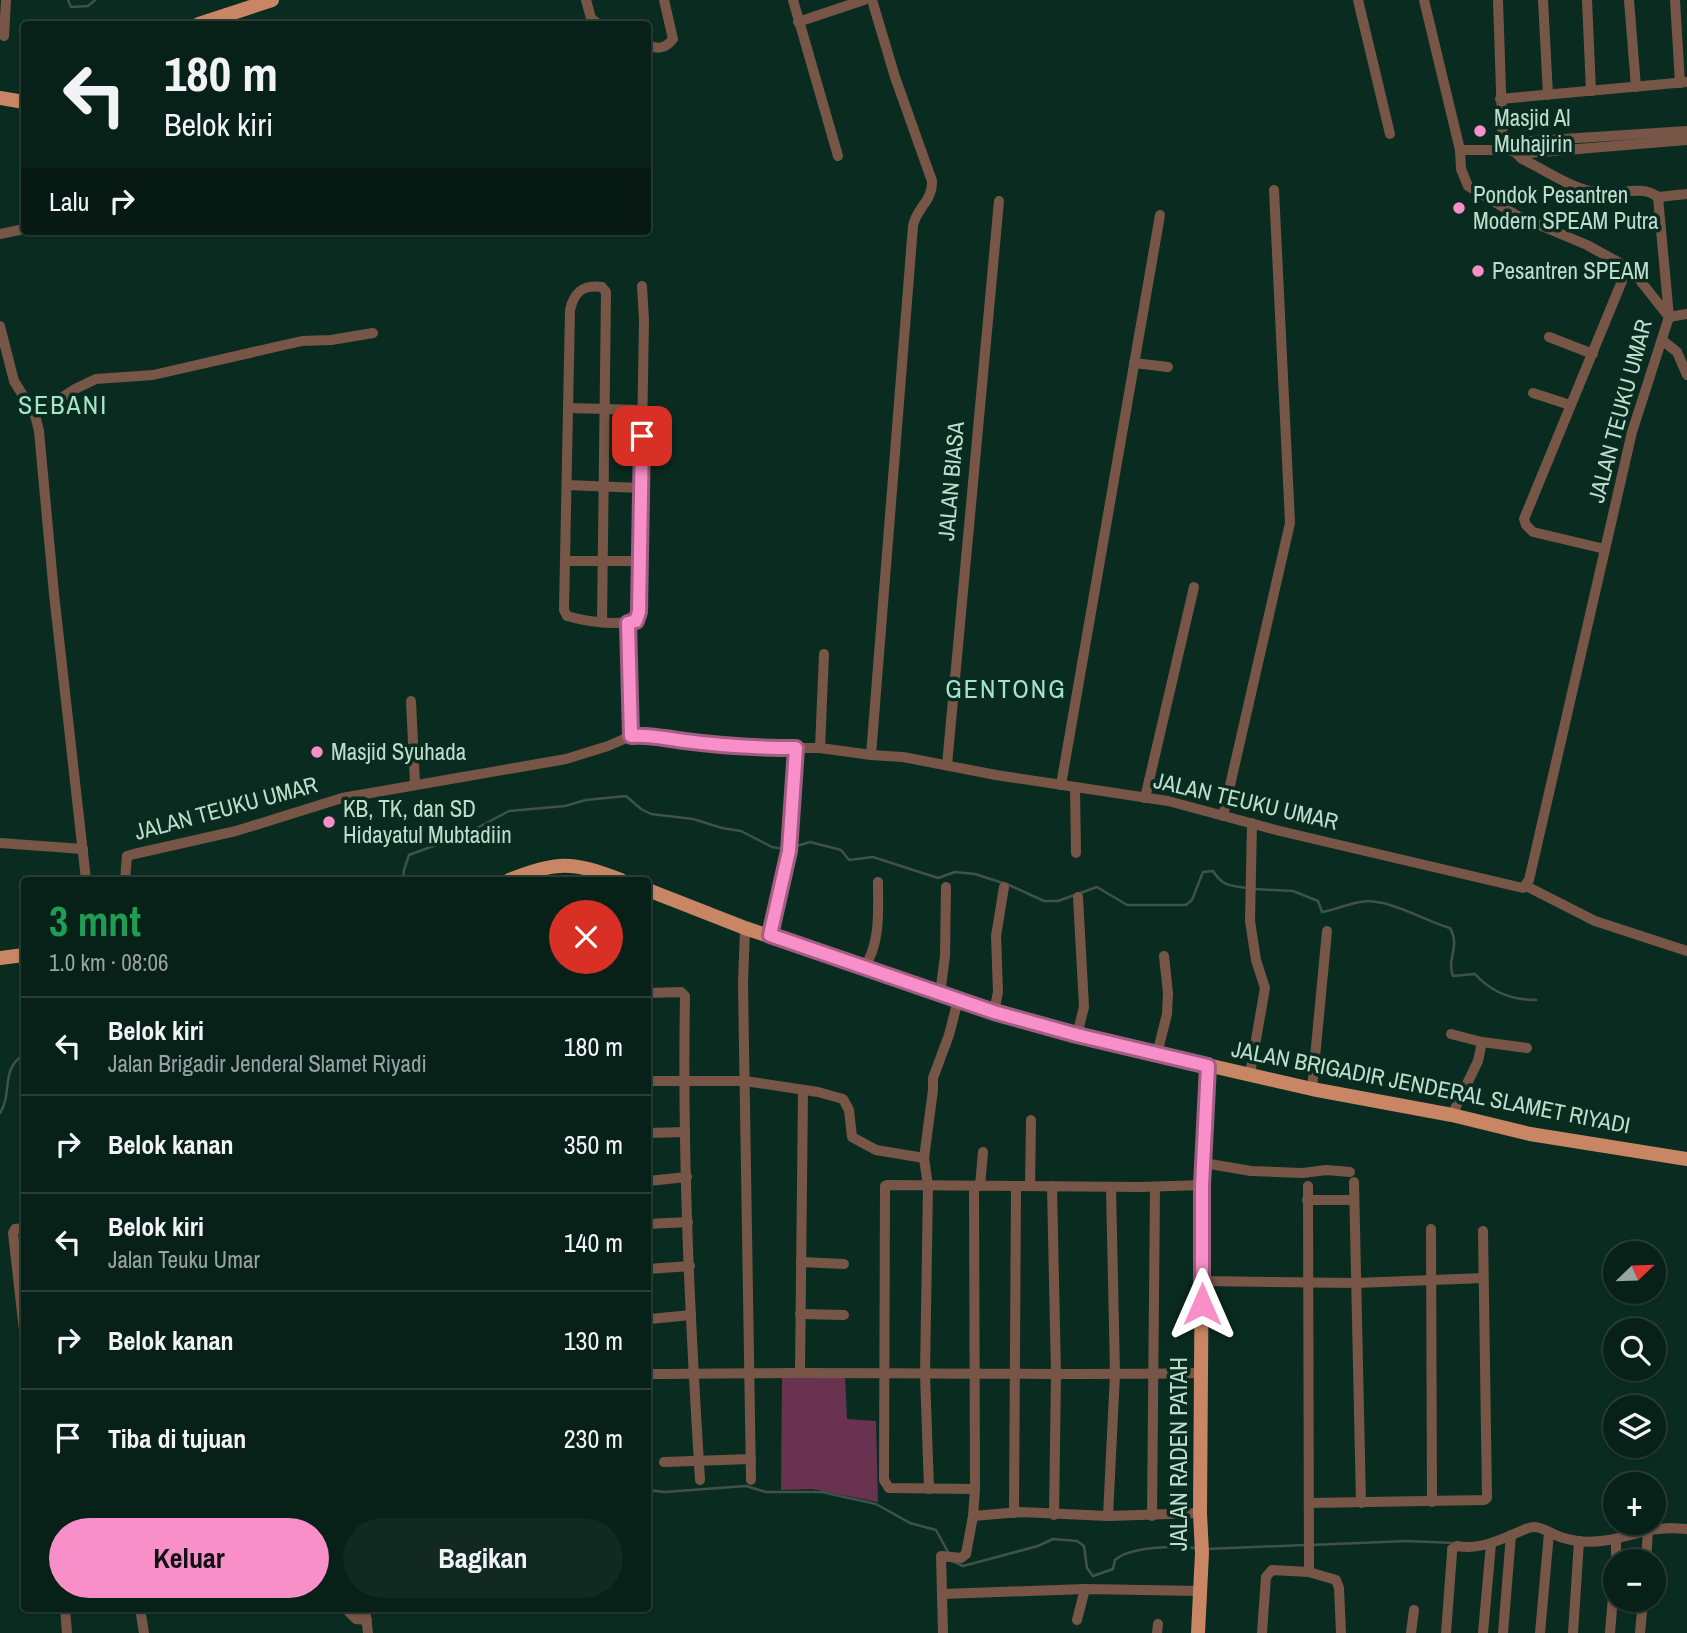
<!DOCTYPE html>
<html lang="id">
<head>
<meta charset="utf-8">
<style>
	:root { --surface:#082118; --page:#112921; --text:#f1f3f6; --muted:#98a3a2; --line:#293e37; --accent:#f98fc9 }
	body { margin:0; font-family:"Archivo Narrow",sans-serif; background:var(--page); color:var(--text); height:100vh; display:flex; flex-direction:column; font-size:26px; white-space:nowrap }
	* { box-sizing:border-box; margin:0 }
	p { font-size:23px; color:var(--muted) }
	.icon { flex:none; width:38px; height:38px; fill:none; stroke:currentColor; stroke-width:2; stroke-linecap:round; stroke-linejoin:round }
	.map { position:relative; flex:1; overflow:hidden }
	.drawer { position:absolute; left:21px; top:877px; width:630px; height:735px; display:flex; flex-direction:column; background:var(--surface); border-radius:7px; box-shadow:0 2px 5px #0004,0 0 0 2px var(--line) }
	.drawer>* { flex:none }
	.guide { position:absolute; left:21px; top:21px; width:630px; height:214px; border-radius:7px; box-shadow:0 2px 5px #0004,0 0 0 2px var(--line); background:#082118; color:var(--text); overflow:hidden }
	.needle { width:46px; rotate:67deg }
	.tools { position:absolute; left:1603px; top:1241px; display:grid; gap:14px }
	.tools a { display:grid; place-items:center; width:63px; height:63px; border-radius:50%; background:var(--surface); box-shadow:0 2px 5px #0004,0 0 0 2px var(--line); font-size:35px }
	.pin { position:absolute; display:grid; place-items:center; width:60px; height:60px; color:#fff; margin:-30px; border-radius:14px; box-shadow:0 4px 10px #0006 }
	.me { position:absolute; width:77px; margin:-38px; rotate:0deg; stroke-linejoin:round; filter:drop-shadow(0 0 5px #0008) }
	.turn { display:flex; align-items:center; gap:24px; height:147px; padding:0 28px; font-size:32px }
	.turn .icon { width:91px; height:91px; stroke-width:2.5 }
	.turn b { display:block; font-size:49px; line-height:60px }
	.then { display:flex; align-items:center; height:66px; padding:0 28px; background:#0003; gap:14px; font-size:26px }
	.round { display:grid; place-items:center; flex:none; width:74px; height:74px; border-radius:37px; background:var(--page) }
	.overview { display:flex; align-items:center; justify-content:space-between; height:119px; padding:0 28px }
	h1 { font-size:42px; font-weight:700; line-height:52px; color:#1e9e55 }
	.primary-button { display:flex; gap:14px; margin-top:auto; padding:14px 28px }
	.primary-button a { flex:1; height:80px; border-radius:42px; background:var(--accent); color:#111; font-size:28px; font-weight:700; line-height:80px; text-align:center }
	.primary-button a+a { background:var(--page); color:var(--text) }
	ul { padding:0; list-style:none }
	li { display:flex; align-items:center; gap:21px; height:98px; padding:0 28px; border-top:2px solid var(--line) }
	li div { flex:1 }
	li b { display:block; font-size:26px }
	li em { font-style:normal }
	.map>svg:first-child { display:block }
	.green { fill:#683250 }
	.lines { fill:none; stroke-linecap:round; stroke-linejoin:round }
	.stream { stroke:#3f524a; stroke-width:2.5 }
	.minor { stroke:#775647; stroke-width:10 }
	.major { stroke:#c98665; stroke-width:14 }
	.route-casing { stroke:#a25d83; stroke-width:18 }
	.route { stroke:#f98fc9; stroke-width:12 }
	.poi-dot { fill:#f98fc9; stroke:#0a2c20; stroke-width:2.5 }
	.labels { text-anchor:middle; stroke-width:7; stroke-linejoin:round; paint-order:stroke }
	.poi-label { font-size:23px; fill:#beddcf; stroke:#0a2c20; text-anchor:start }
	.street-label { font-size:23px; fill:#beddcf; stroke:#0a2c20 }
	.quarter-label { font-size:26px; letter-spacing:2px; fill:#a4e4c9; stroke:#0a2c20 }
</style>
</head>
<body>
<div class="map">
<svg width="1687" height="1633" viewBox="0 0 1687 1633">
	<rect width="100%" height="100%" fill="#0a2c20"/>
	<!-- green -->
	<path class="green" d="M782 1374 845 1377 847 1419 876 1421 878 1502 812 1489 781 1490Z"/>
	<g class="lines">
		<!-- stream -->
		<g class="stream">
			<path d="M68 0 71 7 88 6 95 0"/>
			<path d="M797 846 810 842 841 850 849 860 873 857 938 878 955 872 975 874 1009 885 1044 901H1058L1097 887 1127 905H1186L1192 900 1203 872 1213 871C1222 886 1231 886 1247 888"/>
			<path d="M403 880 404 870 409 855 436 845 442 835 477 828 509 811 565 806 586 800 626 796 641 809 651 814 693 819 722 828 741 831 772 847 784 849"/>
			<path d="M1254 889 1293 891 1318 901 1322 912C1335 910 1347 904 1360 902 1388 897 1424 921 1450 928 1461 947 1446 958 1453 976L1475 974C1491 992 1513 1000 1536 1000"/>
			<path d="M0 1113C13 1093 0 1068 24 1055"/>
			<path d="M648 1490 664 1492 746 1486 766 1492H822L876 1504 910 1523 936 1530 948 1552"/>
			<path d="M1311 1545 1407 1541 1455 1543"/>
			<path d="M1206 1549 1304 1545"/>
			<path d="M952 1561 963 1566 1038 1546 1053 1539 1077 1541 1084 1546 1087 1568 1093 1576 1113 1569 1115 1560C1131 1546 1175 1546 1196 1548"/>
		</g>
		<!-- minor -->
		<g class="minor">
			<path d="M586 0 591 18 598 24"/>
			<path d="M793 0 838 156"/>
			<path d="M1358 0 1390 134"/>
			<path d="M1498 0 1503 150"/>
			<path d="M1543 0 1548 95"/>
			<path d="M1587 0 1591 91"/>
			<path d="M1629 0 1636 87"/>
			<path d="M1675 0 1680 83"/>
			<path d="M798 22 864 0"/>
			<path d="M4 36 6 0"/>
			<path d="M648 45C658 50 666 48 673 39L664 0"/>
			<path d="M1500 99 1687 82"/>
			<path d="M1460 150H1506L1530 153 1687 140"/>
			<path d="M1506 150 1517 142 1687 131"/>
			<path d="M1515 152 1522 159C1548 171 1575 192 1604 193 1623 194 1642 185 1658 197L1687 194"/>
			<path d="M1658 197 1669 317 1687 314"/>
			<path d="M0 234 24 229"/>
			<path d="M0 326 14 381 35 415 39 431 54 594 86 880"/>
			<path d="M1549 337 1593 354"/>
			<path d="M1662 340 1677 352 1687 375"/>
			<path d="M1134 363 1168 367"/>
			<path d="M1533 393 1570 405"/>
			<path d="M569 408 642 410"/>
			<path d="M35 415 75 389 96 379 153 375 302 341 331 340 373 333"/>
			<path d="M567 485 641 488"/>
			<path d="M1605 549 1533 532 1526 525 1524 519 1622 281"/>
			<path d="M566 561H640"/>
			<path d="M602 622 606 292 602 287C583 284 574 292 570 310L564 610 567 616C588 622 614 625 636 621L639 612 644 320 642 286"/>
			<path d="M628 623 631 736"/>
			<path d="M411 701 415 784"/>
			<path d="M820 748 824 654"/>
			<path d="M871 755 913 226C916 208 933 201 932 181L895 77 872 0"/>
			<path d="M947 765 999 201"/>
			<path d="M1061 785 1160 215"/>
			<path d="M1075 787 1076 853"/>
			<path d="M1145 798 1194 587"/>
			<path d="M1223 816 1290 523 1274 190"/>
			<path d="M0 843 83 849"/>
			<path d="M125 880 127 856 134 854 236 831 342 798 566 759 608 746 631 736 643 735 748 748H820L871 755 903 757 996 775 1168 801 1280 831 1523 888 1529 880 1632 432 1669 317 1635 274 1618 262 1587 245 1518 216 1468 186 1461 169 1460 150 1424 0"/>
			<path d="M1526 886 1595 921 1687 951"/>
			<path d="M745 928 743 984 751 1480"/>
			<path d="M770 935 789 851 796 748"/>
			<path d="M864 968C881 942 878 911 878 882"/>
			<path d="M648 993 681 992 685 996C682 1157 690 1319 700 1480"/>
			<path d="M940 994 945 956 946 887"/>
			<path d="M994 1012 998 992 996 936 1004 887"/>
			<path d="M1451 1034 1482 1042 1527 1048"/>
			<path d="M1077 1035 1084 1007 1078 897"/>
			<path d="M1157 1054 1167 1014 1168 993 1164 956"/>
			<path d="M1250 1074 1265 988 1256 960 1250 921 1252 823"/>
			<path d="M648 1081H745L818 1092 843 1099 849 1110 852 1137 876 1150 924 1158 928 1186 925 1374 929 1489"/>
			<path d="M1312 1089 1327 931"/>
			<path d="M1452 1115 1478 1061 1482 1042"/>
			<path d="M648 1133 685 1132"/>
			<path d="M924 1158 933 1090V1078L949 1035 958 1000"/>
			<path d="M1204 1163 1251 1171 1303 1173 1326 1170 1350 1172"/>
			<path d="M648 1181 687 1177"/>
			<path d="M1354 1182 1361 1503"/>
			<path d="M974 1186 975 1489 889 1488 884 1480 885 1186 887 1185 1141 1187 1202 1185"/>
			<path d="M980 1186 983 1152"/>
			<path d="M1030 1186 1031 1120"/>
			<path d="M1052 1186 1056 1375 1054 1515"/>
			<path d="M1308 1186 1309 1572"/>
			<path d="M1307 1200H1354"/>
			<path d="M648 1224 688 1222"/>
			<path d="M24 1228 15 1229 13 1233 24 1330"/>
			<path d="M1431 1229 1432 1502"/>
			<path d="M801 1262 844 1264"/>
			<path d="M648 1269 690 1266"/>
			<path d="M1202 1281 1357 1283 1483 1278"/>
			<path d="M800 1314 844 1315"/>
			<path d="M650 1319 691 1315"/>
			<path d="M800 1372 803 1090"/>
			<path d="M654 1374C836 1371 1018 1376 1201 1373"/>
			<path d="M664 1462 751 1459"/>
			<path d="M975 1489 973 1516 1020 1512 1108 1516 1200 1513"/>
			<path d="M1309 1503 1484 1500 1487 1498 1483 1231"/>
			<path d="M1014 1513 1016 1186"/>
			<path d="M1108 1516 1115 1374 1111 1187"/>
			<path d="M1152 1516 1155 1187"/>
			<path d="M1648 1530 1670 1528 1687 1529"/>
			<path d="M1616 1561V1541"/>
			<path d="M942 1594 1085 1589 1200 1591"/>
			<path d="M65 1608 67 1633"/>
			<path d="M140 1608 144 1633"/>
			<path d="M345 1608 356 1619 367 1620"/>
			<path d="M365 1608 368 1633"/>
			<path d="M1077 1620 1085 1589"/>
			<path d="M943 1633 941 1556 961 1558 966 1554 973 1516"/>
			<path d="M1157 1633 1158 1624"/>
			<path d="M1262 1633 1266 1577 1272 1570 1309 1572 1336 1580 1339 1588 1341 1633"/>
			<path d="M1411 1633 1414 1610"/>
			<path d="M1446 1633 1452 1553V1549L1457 1546C1477 1550 1495 1542 1514 1534 1520 1532 1527 1527 1534 1527 1544 1527 1554 1536 1564 1538 1592 1547 1621 1538 1648 1530L1646 1561"/>
			<path d="M1483 1633 1491 1544"/>
			<path d="M1503 1633 1511 1535"/>
			<path d="M1540 1633 1549 1533"/>
			<path d="M1573 1633 1579 1541"/>
			<path d="M1610 1633 1615 1572"/>
			<path d="M1640 1633 1643 1600"/>
		</g>
		<!-- major -->
		<g class="major">
			<path d="M199 24 272 0"/>
			<path d="M0 98 24 102"/>
			<path d="M509 880C560 861 570 861 621 880"/>
			<path d="M648 890 745 928 940 994 1077 1035 1312 1089 1452 1115 1530 1134 1687 1159"/>
			<path d="M0 958 24 955"/>
			<path d="M1198 1633 1202 1553 1200 1513 1202 1230 1208 1066"/>
		</g>
	</g>
	<g class="lines">
		<!-- route casing -->
		<g class="route-casing">
			<path id="route" d="M642 436 639 612 636 621 628 623 631 736C650 734 666 739 685 741 722 746 759 748 796 748L789 851 770 935 994 1012 1077 1035 1208 1066 1202 1185V1304"/>
		</g>
		<!-- route -->
		<use href="#route" class="route"/>
	</g>
	<!-- markers -->
	<g class="poi-dot">
		<circle cx="1480" cy="131" r="7"/>
		<circle cx="1459" cy="208" r="7"/>
		<circle cx="1478" cy="271" r="7"/>
		<circle cx="317" cy="752" r="7"/>
		<circle cx="329" cy="822" r="7"/>
	</g>
	<g class="labels">
		<!-- poi labels -->
		<g class="poi-label">
			<text x="1494" y="126">Masjid Al<tspan x="1494" dy="26">Muhajirin</tspan></text>
			<text x="1473" y="203">Pondok Pesantren<tspan x="1473" dy="26">Modern SPEAM Putra</tspan></text>
			<text x="1492" y="279">Pesantren SPEAM</text>
			<text x="331" y="760">Masjid Syuhada</text>
			<text x="343" y="817">KB, TK, dan SD<tspan x="343" dy="26">Hidayatul Mubtadiin</tspan></text>
		</g>
		<!-- street labels -->
		<g class="street-label">
			<text transform="translate(1620 411) rotate(-75)" y="8">JALAN TEUKU UMAR</text>
			<text transform="translate(951 481) rotate(-85)" y="8">JALAN BIASA</text>
			<text transform="translate(1246 801) rotate(13)" y="8">JALAN TEUKU UMAR</text>
			<text transform="translate(226 808) rotate(-15)" y="8">JALAN TEUKU UMAR</text>
			<text transform="translate(1431 1087) rotate(11)" y="8">JALAN BRIGADIR JENDERAL SLAMET RIYADI</text>
			<text transform="translate(1179 1454) rotate(-90)" y="8">JALAN RADEN PATAH</text>
		</g>
		<!-- quarter labels -->
		<g class="quarter-label">
			<text x="63" y="414">SEBANI</text>
			<text x="1006" y="698">GENTONG</text>
		</g>
	</g>
</svg>
<div class="tools">
<a><svg class="needle" viewBox="-14 -14 28 28"><path d="M0-13l5 13h-10z" fill="#e53935"/><path d="M0 13l5-13h-10z" fill="#98a3a2"/></svg></a>
<a><svg class="icon" aria-label="search" viewBox="0 0 24 24"><circle cx="10" cy="10" r="6"/><path d="M15 15l6 6"/></svg></a>
<a><svg class="icon" aria-label="layers" viewBox="0 0 24 24"><path d="M12 4l9 5-9 5-9-5zM3 14l9 5 9-5"/></svg></a>
<a>+</a>
<a>−</a>
</div>
<div class="pin" style="left:642px;top:436px;background:#d93025"><svg class="icon" aria-label="arrive" viewBox="0 0 24 24"><path d="M6 21V4h12l-3 4 3 4H6"/></svg></div>
<svg class="me" style="left:1202px;top:1304px" viewBox="-20 -20 40 40"><path d="M0-17L14 15 0 8-14 15z" fill="#f98fc9" stroke="#fff" stroke-width="4"/></svg>
<div class="guide">
<div class="turn"><svg class="icon" aria-label="left" viewBox="0 0 24 24"><path d="M17 20v-9H6M10 6l-5 5 5 5"/></svg><div><b>180 m</b>Belok kiri</div></div>
<div class="then">Lalu<svg class="icon" aria-label="right" viewBox="0 0 24 24"><path d="M7 20v-9h11M14 6l5 5-5 5"/></svg></div>
</div>
<section class="drawer">
<div class="overview"><div><h1>3 mnt</h1><p>1.0 km · 08:06</p></div><a class="round" style="background:#d93025;color:#fff"><svg class="icon" aria-label="close" viewBox="0 0 24 24"><path d="M6 6l12 12M18 6L6 18"/></svg></a></div>
<ul>
<li><svg class="icon" aria-label="left" viewBox="0 0 24 24"><path d="M17 20v-9H6M10 6l-5 5 5 5"/></svg><div><b>Belok kiri</b><p>Jalan Brigadir Jenderal Slamet Riyadi</p></div><em>180 m</em></li>
<li><svg class="icon" aria-label="right" viewBox="0 0 24 24"><path d="M7 20v-9h11M14 6l5 5-5 5"/></svg><div><b>Belok kanan</b></div><em>350 m</em></li>
<li><svg class="icon" aria-label="left" viewBox="0 0 24 24"><path d="M17 20v-9H6M10 6l-5 5 5 5"/></svg><div><b>Belok kiri</b><p>Jalan Teuku Umar</p></div><em>140 m</em></li>
<li><svg class="icon" aria-label="right" viewBox="0 0 24 24"><path d="M7 20v-9h11M14 6l5 5-5 5"/></svg><div><b>Belok kanan</b></div><em>130 m</em></li>
<li><svg class="icon" aria-label="arrive" viewBox="0 0 24 24"><path d="M6 21V4h12l-3 4 3 4H6"/></svg><div><b>Tiba di tujuan</b></div><em>230 m</em></li>
</ul>
<div class="primary-button"><a>Keluar</a><a>Bagikan</a></div>
</section>
</div>
</body>
</html>
